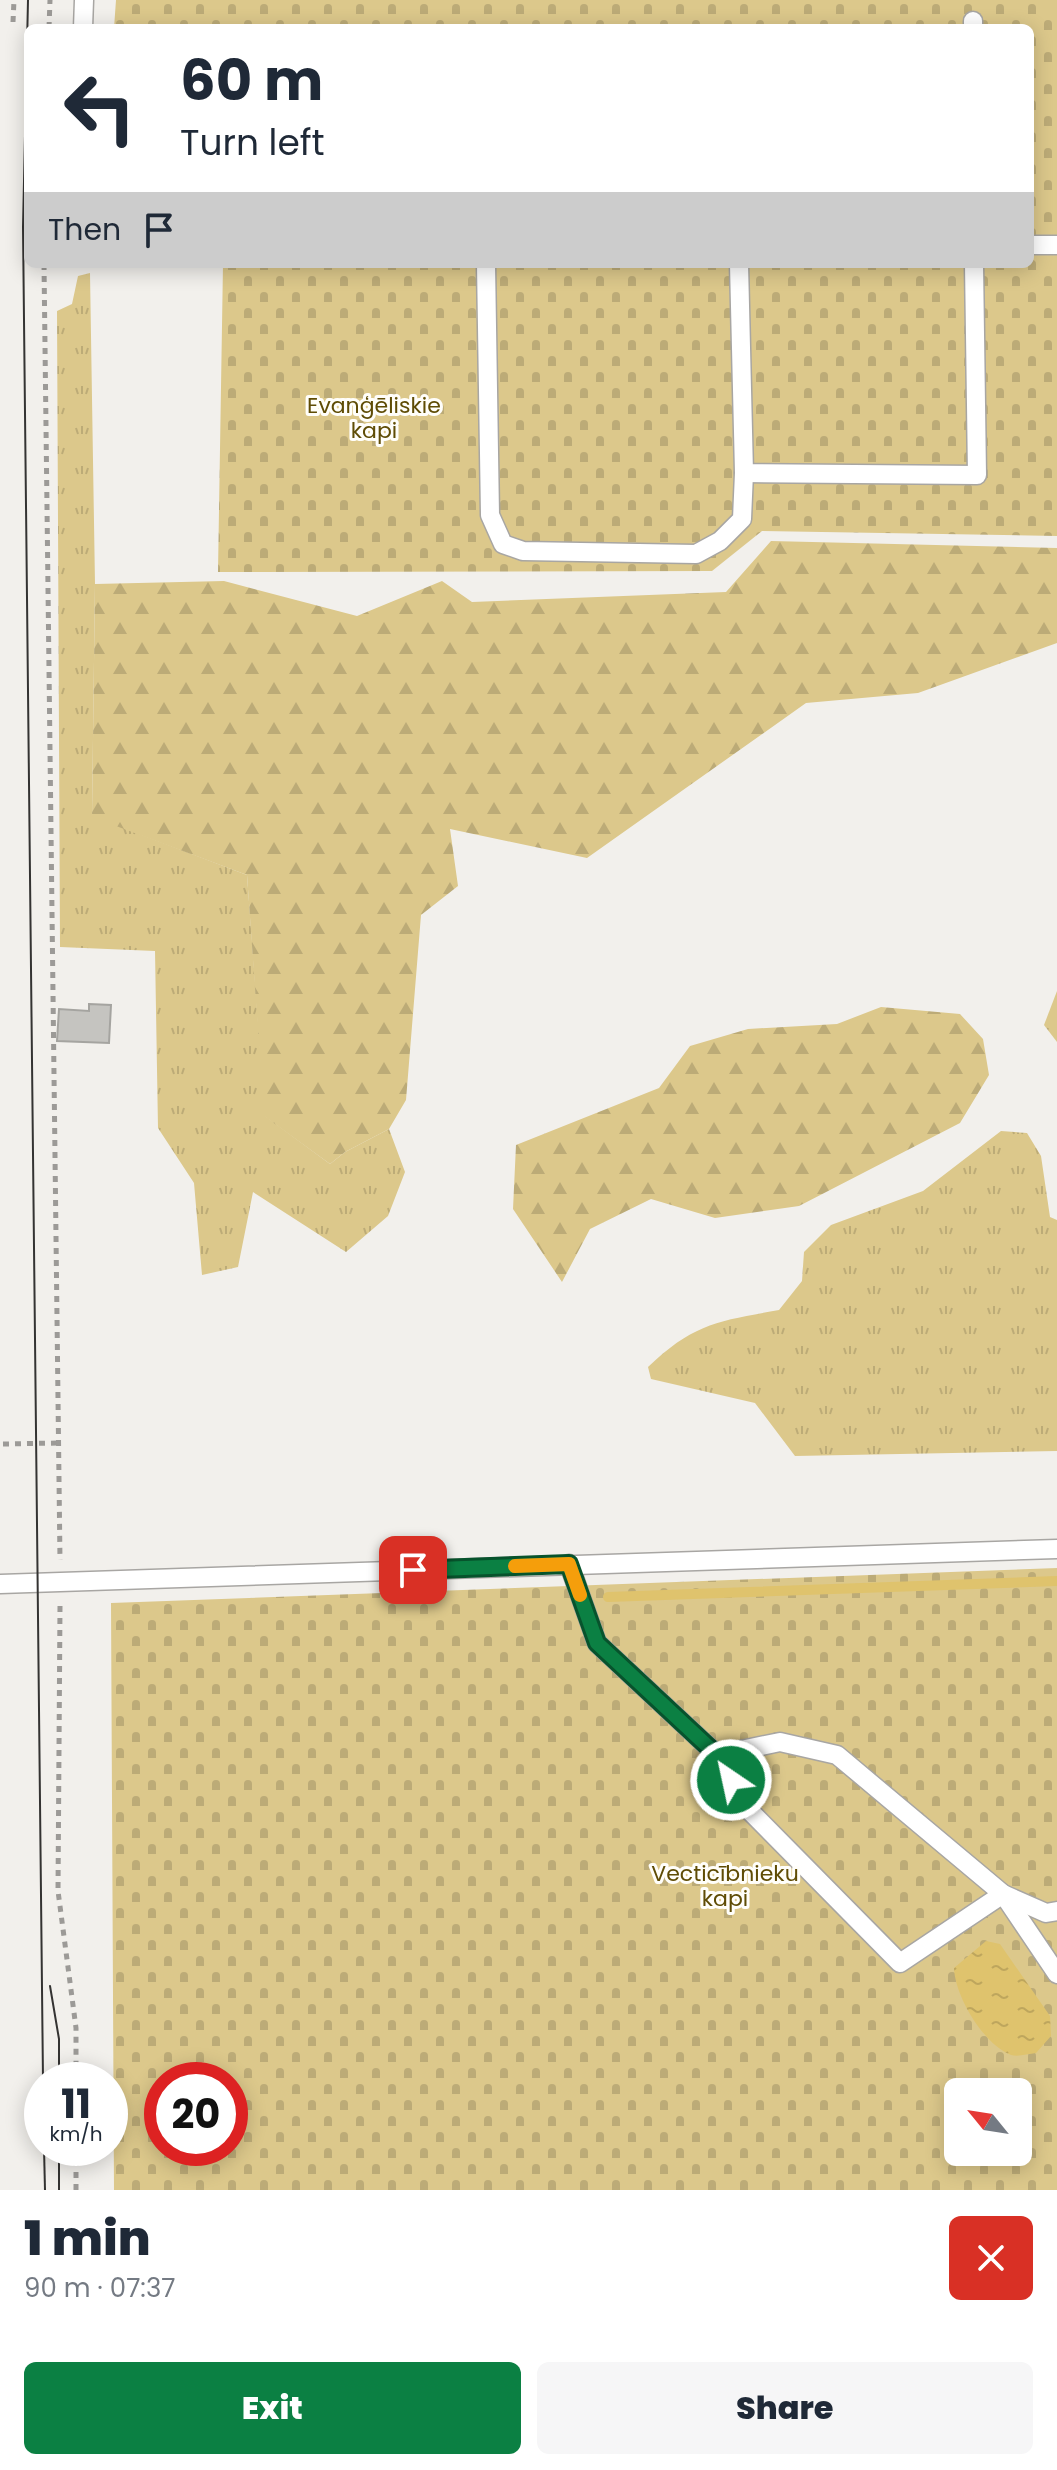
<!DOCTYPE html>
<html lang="en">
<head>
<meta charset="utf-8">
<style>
	:root { --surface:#fff; --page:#f6f6f7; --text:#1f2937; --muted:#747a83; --accent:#0b8043 }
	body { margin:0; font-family:Poppins,sans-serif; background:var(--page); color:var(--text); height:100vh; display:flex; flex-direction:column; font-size:30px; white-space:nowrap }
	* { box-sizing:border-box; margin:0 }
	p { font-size:26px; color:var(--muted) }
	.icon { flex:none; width:44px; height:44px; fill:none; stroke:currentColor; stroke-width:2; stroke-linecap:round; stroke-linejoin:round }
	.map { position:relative; height:2190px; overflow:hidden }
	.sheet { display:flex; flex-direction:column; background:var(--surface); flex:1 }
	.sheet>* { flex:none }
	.guide { position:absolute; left:24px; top:24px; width:1010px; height:244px; border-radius:12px; box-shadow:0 4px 20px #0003; background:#fff; color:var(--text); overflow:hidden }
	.needle { width:52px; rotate:300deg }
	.controls { position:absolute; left:944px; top:2078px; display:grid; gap:16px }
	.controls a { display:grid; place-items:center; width:88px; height:88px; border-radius:12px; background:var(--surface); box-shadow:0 4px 20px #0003; font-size:40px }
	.speed { position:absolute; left:24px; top:2062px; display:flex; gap:16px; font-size:40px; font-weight:700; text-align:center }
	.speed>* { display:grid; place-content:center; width:104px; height:104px; border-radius:50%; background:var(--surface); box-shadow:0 4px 20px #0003; line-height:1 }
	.speed small { font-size:20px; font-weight:400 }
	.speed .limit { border:12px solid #d22; background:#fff; color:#111 }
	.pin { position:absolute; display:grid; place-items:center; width:68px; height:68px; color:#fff; margin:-34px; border-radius:16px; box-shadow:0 4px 12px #0006 }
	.me { position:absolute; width:88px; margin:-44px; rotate:326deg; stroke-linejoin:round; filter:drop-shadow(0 0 6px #0008) }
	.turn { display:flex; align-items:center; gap:28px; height:168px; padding:0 24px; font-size:36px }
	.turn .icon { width:104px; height:104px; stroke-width:2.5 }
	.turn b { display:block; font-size:56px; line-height:68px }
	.then { display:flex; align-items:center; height:76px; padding:0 24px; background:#0003; gap:16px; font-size:30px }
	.round { display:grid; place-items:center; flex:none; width:84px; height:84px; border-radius:12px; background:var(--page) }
	.head { display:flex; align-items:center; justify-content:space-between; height:136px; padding:0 24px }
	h1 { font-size:48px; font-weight:800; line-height:60px }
	.primary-button { display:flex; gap:16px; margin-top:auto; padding:16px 24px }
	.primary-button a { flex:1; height:92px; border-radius:12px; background:var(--accent); color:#fff; font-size:32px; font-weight:800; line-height:92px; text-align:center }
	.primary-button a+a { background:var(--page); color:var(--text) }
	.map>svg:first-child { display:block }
	.grass { fill:url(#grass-tufts) }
	.forest { fill:url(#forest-firs) }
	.cemetery { fill:url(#cemetery-stones); fill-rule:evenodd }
	.water { fill:url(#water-ripples) }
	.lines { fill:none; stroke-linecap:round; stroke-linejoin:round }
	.stream { stroke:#dfc36d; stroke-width:10 }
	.building { fill:#c5c4c0; stroke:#a5a4a0; stroke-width:2 }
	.lane-casing { stroke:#a8a6a3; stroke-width:21 }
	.path { stroke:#9c9a97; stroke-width:5; stroke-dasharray:6 6; stroke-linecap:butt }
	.lane { stroke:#fff; stroke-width:18 }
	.tram { stroke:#343332; stroke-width:2 }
	.route-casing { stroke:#07532c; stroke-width:20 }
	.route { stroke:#0b8043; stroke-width:14 }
	.slow { stroke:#f59e0b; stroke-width:14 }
	.labels { text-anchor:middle; stroke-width:6; stroke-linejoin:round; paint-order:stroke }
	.park-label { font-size:22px; fill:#5f4c05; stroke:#fffefa }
</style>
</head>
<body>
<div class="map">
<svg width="1057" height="2190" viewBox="0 0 1057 2190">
	<defs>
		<pattern id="grass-tufts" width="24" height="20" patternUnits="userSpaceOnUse" patternTransform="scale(2)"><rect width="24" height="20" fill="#dcc88b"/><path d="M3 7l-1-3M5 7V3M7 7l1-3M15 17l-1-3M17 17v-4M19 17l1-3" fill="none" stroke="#bcab77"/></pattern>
		<pattern id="forest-firs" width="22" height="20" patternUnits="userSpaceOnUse" patternTransform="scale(2)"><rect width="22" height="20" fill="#dcc88b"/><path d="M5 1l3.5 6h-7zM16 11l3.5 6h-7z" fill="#bcab77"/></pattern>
		<pattern id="cemetery-stones" width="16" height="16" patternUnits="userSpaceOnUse" patternTransform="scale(2)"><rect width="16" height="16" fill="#dcc88b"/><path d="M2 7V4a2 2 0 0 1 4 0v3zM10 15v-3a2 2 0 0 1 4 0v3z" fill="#bcab77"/></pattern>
		<pattern id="water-ripples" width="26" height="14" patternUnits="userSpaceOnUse" patternTransform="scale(2)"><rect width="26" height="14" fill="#dfc36d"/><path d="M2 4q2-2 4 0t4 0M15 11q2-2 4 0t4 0" fill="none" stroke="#bea65d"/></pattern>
	</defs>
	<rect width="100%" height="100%" fill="#f2f0ec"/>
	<!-- grass -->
	<g class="grass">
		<path d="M90 273 95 584 92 816 247 875 265 1116 330 1164 345 1152 389 1129 405 1172 388 1216 346 1252 253 1192 238 1267 202 1275 194 1183 158 1128 155 951 60 947 57 311 72 304 78 276Z"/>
		<path d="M1057 991V1042L1044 1025Z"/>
		<path d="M1001 1131 1027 1133 1041 1156 1050 1217 1057 1220V1451L795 1456 755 1403 651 1379 648 1367C694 1323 719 1321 779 1310L802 1281 804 1252 831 1225 923 1191Z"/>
	</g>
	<!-- forest -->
	<g class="forest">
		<path d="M771 541 1057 548V643L918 693 806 703 587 858 450 829 458 886 421 915 406 1100 389 1129 345 1152 330 1164 264 1116 247 875 92 817 95 584 224 581 357 616 442 581 472 602 726 592Z"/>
		<path d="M881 1007 960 1014 983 1039 989 1075 960 1123 799 1206 715 1218 651 1199 590 1229 562 1282 513 1209 516 1145 659 1088 690 1046 748 1029 837 1024Z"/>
	</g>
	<!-- cemetery -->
	<g class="cemetery">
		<path d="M116 0H1057V536L762 531 712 571 218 572 223 264H1030V28H114Z"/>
		<path d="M1057 1568V2190H114L111 1603ZM162 2080H230V2148H162ZM958 2092H1018V2152H958Z"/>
	</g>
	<!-- water -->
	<path class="water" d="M986 1941 1000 1944 1050 2016 1051 2036 1036 2053C1028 2054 1018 2057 1011 2055 983 2044 955 1996 954 1968Z"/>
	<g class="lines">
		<!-- stream -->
		<path class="stream" d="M608 1597 1057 1581"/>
	</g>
	<!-- building -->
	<path class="building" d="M89 1004 111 1005 109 1043 57 1041 59 1009 89 1011Z"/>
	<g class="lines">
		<!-- lane casing -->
		<g class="lane-casing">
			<g id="lane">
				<path d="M973 21V28"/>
				<path d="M83 28 84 0"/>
				<path d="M1030 245H1057"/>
				<path d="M486 264 490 515 503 544 523 551 696 554 720 541 742 519 744 473"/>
				<path d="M739 264 744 473 977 475 974 264"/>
				<path d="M569 1564 597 1643 717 1755 744 1805 900 1963 1003 1894 1046 1913 1057 1911"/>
				<path d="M0 1584 1057 1549"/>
				<path d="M717 1755 780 1742 837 1755 1003 1894 1057 1974"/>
			</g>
		</g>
		<!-- path -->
		<g class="path">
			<path d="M13 22 14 0"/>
			<path d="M49 28 50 0"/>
			<path d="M44 264 60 1560"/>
			<path d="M3 1444 58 1443"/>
			<path d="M60 1606 58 1891 76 2028V2080"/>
			<path d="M76 2148V2190"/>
		</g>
		<!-- lane -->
		<use href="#lane" class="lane"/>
		<!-- tram -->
		<g class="tram">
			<path d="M28 0 23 227 43 2080"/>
			<path d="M50 1986 59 2039V2080"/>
			<path d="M44 2148 45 2190"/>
			<path d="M59 2190V2148"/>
		</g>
	</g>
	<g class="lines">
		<!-- route casing -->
		<g class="route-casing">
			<path id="route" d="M413 1570 569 1564 597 1643 717 1755 731 1780"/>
		</g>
		<!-- route -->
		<use href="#route" class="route"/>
		<!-- slow -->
		<path class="slow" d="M515 1566 569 1564 580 1595"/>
	</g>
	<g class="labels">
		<!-- park labels -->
		<g class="park-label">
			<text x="374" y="413">Evanģēliskie<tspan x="374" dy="25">kapi</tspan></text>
			<text x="725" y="1881">Vecticībnieku<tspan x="725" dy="25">kapi</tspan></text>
		</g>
	</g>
</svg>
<div class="controls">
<a><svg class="needle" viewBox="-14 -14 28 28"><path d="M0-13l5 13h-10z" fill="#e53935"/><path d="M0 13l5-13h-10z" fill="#747a83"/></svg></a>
</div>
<div class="speed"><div>11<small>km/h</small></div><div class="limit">20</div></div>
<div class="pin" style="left:413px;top:1570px;background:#d93025"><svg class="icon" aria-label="arrive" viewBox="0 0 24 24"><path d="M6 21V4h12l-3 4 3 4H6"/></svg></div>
<svg class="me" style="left:731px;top:1780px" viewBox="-20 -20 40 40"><circle r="17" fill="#0b8043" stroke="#fff" stroke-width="3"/><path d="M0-11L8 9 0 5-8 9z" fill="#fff"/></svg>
<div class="guide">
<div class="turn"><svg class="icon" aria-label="left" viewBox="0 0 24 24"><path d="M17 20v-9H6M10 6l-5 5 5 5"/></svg><div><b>60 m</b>Turn left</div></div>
<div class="then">Then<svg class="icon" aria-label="arrive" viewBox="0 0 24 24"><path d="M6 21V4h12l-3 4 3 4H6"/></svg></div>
</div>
</div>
<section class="sheet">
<div class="head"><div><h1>1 min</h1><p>90 m · 07:37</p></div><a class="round" style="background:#d93025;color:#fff"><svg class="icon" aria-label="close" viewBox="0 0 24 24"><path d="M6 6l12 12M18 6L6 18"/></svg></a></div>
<div class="primary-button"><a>Exit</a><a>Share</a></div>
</section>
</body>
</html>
